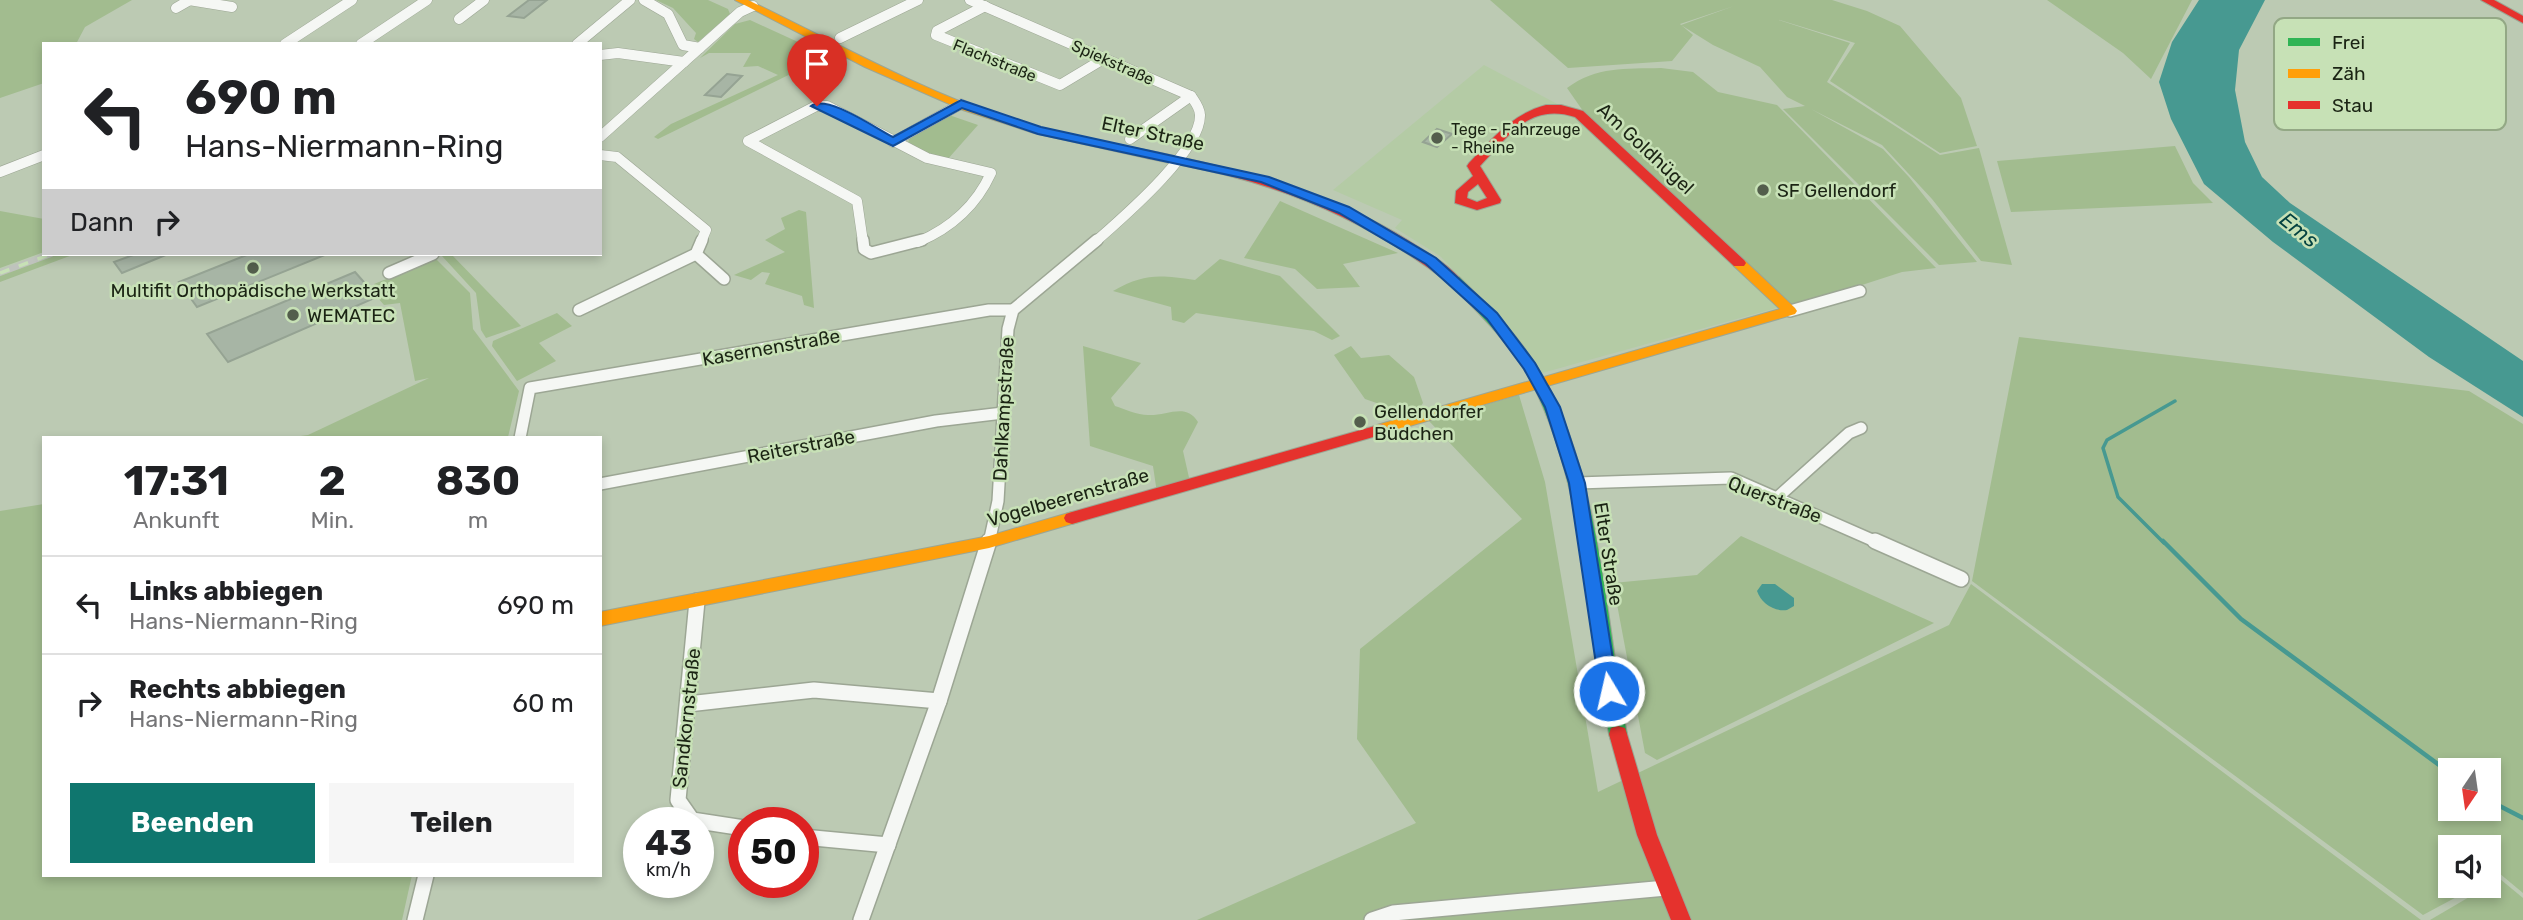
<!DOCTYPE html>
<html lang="de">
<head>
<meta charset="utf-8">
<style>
	:root { --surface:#fff; --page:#f6f6f6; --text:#202124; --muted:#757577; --line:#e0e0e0; --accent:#0f766e }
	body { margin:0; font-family:Rubik,sans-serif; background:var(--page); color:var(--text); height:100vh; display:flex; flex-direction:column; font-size:26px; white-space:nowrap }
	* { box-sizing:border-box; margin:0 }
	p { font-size:23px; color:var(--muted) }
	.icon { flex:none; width:38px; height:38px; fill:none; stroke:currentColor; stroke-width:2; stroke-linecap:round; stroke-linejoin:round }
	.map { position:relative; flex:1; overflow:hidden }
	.side { position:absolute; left:42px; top:436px; width:560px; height:441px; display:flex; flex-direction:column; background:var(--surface); border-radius:0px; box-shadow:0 4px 10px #0003 }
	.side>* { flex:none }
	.banner { position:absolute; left:42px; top:42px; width:560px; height:214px; border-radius:0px; box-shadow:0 4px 10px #0003; background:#fff; color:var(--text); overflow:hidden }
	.needle { width:46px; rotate:193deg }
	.fabs { position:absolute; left:2438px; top:758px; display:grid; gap:14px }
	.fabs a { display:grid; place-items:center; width:63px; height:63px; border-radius:0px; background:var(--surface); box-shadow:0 4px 10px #0003; font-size:35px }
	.speed { position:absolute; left:623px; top:807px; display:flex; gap:14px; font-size:35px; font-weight:700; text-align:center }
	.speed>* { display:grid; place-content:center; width:91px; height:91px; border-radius:50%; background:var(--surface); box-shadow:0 4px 10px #0003; line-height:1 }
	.speed small { font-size:18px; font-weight:400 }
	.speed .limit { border:10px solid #d22; background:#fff; color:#111 }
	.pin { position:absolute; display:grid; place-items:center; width:60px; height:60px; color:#fff; margin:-72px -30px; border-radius:50% 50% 50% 0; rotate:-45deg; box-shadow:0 0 7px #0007 }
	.pin .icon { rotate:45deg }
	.me { position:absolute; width:77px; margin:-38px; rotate:351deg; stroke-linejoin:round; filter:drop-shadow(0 0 5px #0008) }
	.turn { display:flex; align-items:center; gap:24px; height:147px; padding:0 28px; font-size:32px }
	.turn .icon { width:91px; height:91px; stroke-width:2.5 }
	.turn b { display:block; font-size:49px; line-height:60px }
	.then { display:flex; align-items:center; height:66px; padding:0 28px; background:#0003; gap:14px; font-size:26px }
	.eta { display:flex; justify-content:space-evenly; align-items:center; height:119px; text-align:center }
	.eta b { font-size:42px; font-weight:700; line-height:49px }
	.button { display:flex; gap:14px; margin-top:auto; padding:14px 28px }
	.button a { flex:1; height:80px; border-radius:0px; background:var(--accent); color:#fff; font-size:28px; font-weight:700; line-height:80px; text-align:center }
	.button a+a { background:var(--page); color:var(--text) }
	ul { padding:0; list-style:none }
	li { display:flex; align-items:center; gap:21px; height:98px; padding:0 28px; border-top:2px solid var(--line) }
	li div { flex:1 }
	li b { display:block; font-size:26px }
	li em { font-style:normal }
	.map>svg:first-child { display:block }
	.built { fill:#b4cba5 }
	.green { fill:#a2bc8f; fill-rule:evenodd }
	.water { fill:#479991 }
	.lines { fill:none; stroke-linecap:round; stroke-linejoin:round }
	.stream-far1 { stroke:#479991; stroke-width:3.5 }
	.stream { stroke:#479991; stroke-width:4.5 }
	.building { fill:#a7b5a5; stroke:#95a393; stroke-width:2 }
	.street-far2-casing { stroke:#9ca694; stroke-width:11 }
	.street-far1-casing { stroke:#9ca694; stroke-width:14 }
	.street-casing { stroke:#9ca694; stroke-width:18 }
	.fast-casing { stroke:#9ca694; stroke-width:2 }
	.slow-casing { stroke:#9ca694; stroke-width:2 }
	.jam-casing { stroke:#9ca694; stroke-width:2 }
	.street-far2 { stroke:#f5f7f4; stroke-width:10 }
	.street-far1 { stroke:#f5f7f4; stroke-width:11 }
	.street { stroke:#f5f7f4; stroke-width:15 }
	.fast { fill:#30b455; fill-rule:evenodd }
	.slow { fill:#ff9f0a; fill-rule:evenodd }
	.jam { fill:#e5322d; fill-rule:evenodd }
	.rail-casing { stroke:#bfc3bd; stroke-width:6 }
	.rail { stroke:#c7e1b6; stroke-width:3.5; stroke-dasharray:10; stroke-linecap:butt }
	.route { fill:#1a73e8; stroke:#114b97; stroke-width:2 }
	.poi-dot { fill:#535e4c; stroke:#c7e1b6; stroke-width:2.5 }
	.labels { text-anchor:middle; stroke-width:5; stroke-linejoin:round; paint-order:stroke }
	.far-street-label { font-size:16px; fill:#1b2414; stroke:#c7e1b6 }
	.far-poi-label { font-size:16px; fill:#1b2414; stroke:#c7e1b6; text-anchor:start }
	.street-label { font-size:19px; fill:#1b2414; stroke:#c7e1b6 }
	.poi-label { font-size:19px; fill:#1b2414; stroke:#c7e1b6; text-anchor:start }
	.water-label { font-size:21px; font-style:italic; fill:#034241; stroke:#c7e1b6 }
	.key { fill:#c7e1b6; stroke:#93a885; stroke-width:2 }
	.key-label { font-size:19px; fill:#1b2414 }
</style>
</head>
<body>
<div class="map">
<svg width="2523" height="920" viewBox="0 0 2523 920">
	<rect width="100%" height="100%" fill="#bccab3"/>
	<!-- built -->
	<path class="built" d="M1484 65 1578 115 1780 307 1542 373 1496 314 1440 256 1395 228 1402 220 1333 190Z"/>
	<!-- green -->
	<g class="green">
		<path d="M0 0H132L85 27 76 44H44V83L0 98Z"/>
		<path d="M656 0H708L728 9 730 14 698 42 694 39 696 33 673 8Z"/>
		<path d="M1490 0H1832L1867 11 1900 26 1961 98 1977 146 1940 153 1830 81 1855 43 1776 19 1850 43 1827 82 1940 155 1979 148 2012 265 1981 261 1932 199 1882 145 1811 109 1883 149 1909 177 1977 262 1939 265 1783 109 1805 106 1787 97 1760 67 1713 45 1681 25 1734 6 1680 24 1693 35 1672 61 1568 68Z"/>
		<path d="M2047 0H2192L2151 79 2123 53Z"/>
		<path d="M750 20 822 53 815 62 658 139 654 137 671 124 778 75 758 66 743 67 751 53H709L700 58 735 24Z"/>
		<path d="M1661 68 1693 72 1718 92 1777 105 1936 268 1902 272 1791 308 1583 111 1567 88C1597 66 1625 69 1661 68Z"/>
		<path d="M949 115 978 125 947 160 907 145 910 137Z"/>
		<path d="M2175 146 2193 183 2213 203 2011 212 1997 161Z"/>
		<path d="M1280 201 1398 253 1343 264 1360 287 1317 289 1295 269 1244 258Z"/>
		<path d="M799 210 806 212 814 308 804 305 802 296 765 284 770 273 762 272 751 280 734 275 785 252 765 240 785 229 781 218Z"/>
		<path d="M0 211 44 219V252L0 268Z"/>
		<path d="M53 254H75L0 282V274Z"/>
		<path d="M451 254 521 326 486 338 481 330 476 293 442 256Z"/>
		<path d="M436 259 470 293 473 329 519 391 508 437H293L308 435 429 378 415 381 400 303 384 305 371 290 377 288 374 284Z"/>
		<path d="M1220 259 1280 276 1340 336 1332 340 1314 331 1196 313 1184 323 1172 320 1171 307 1113 291C1145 273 1159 275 1195 280Z"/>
		<path d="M557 313 572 326 539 343 556 361 517 381 492 346 493 341Z"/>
		<path d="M2019 337 2469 391 2523 424V893L2499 873 2489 879 2488 847H2450V886H2477L2423 915 1972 581ZM2450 770H2488V808H2450Z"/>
		<path d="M1083 346 1141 363 1111 398 1115 406C1125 409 1137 415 1148 415 1167 416 1186 402 1198 422L1183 451 1190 482 1157 493 1153 466 1090 446Z"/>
		<path d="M1351 346 1361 358 1389 355 1414 377 1423 403 1414 416 1365 399 1334 355Z"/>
		<path d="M1519 395 1545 482 1598 792 1949 625 1971 584 2421 920H1197L1416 823 1357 739 1360 649 1522 519 1429 421Z"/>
		<path d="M44 504V875H412L402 920H0V511Z"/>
		<path d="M1741 536 1934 623 1657 760 1645 753 1613 583 1697 575Z"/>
		<path d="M2500 879 2523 898V920H2430Z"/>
	</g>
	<!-- water -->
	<g class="water">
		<path d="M2199 0H2265L2239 50 2235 90 2245 142 2262 177 2290 203 2523 361V417L2429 357 2273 242 2204 184 2171 119 2159 82 2172 42Z"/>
		<path d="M1762 584H1775L1794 598V606L1787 610C1774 612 1761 603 1757 591Z"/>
	</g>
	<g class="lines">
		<!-- stream-far1 -->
		<path class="stream-far1" d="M2164 543 2118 497 2103 448 2107 440 2175 401"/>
		<!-- stream -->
		<g class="stream">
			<path d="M2163 541 2241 619 2450 773"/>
			<path d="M2488 800 2523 818"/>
		</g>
	</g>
	<!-- building -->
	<g class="building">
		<path d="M529 0H547L524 18 508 16Z"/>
		<path d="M727 74 742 76 721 97 705 95Z"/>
		<path d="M1437 129 1452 134 1437 147 1423 142Z"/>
		<path d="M136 254H168L122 273 114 262Z"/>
		<path d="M249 254H327L197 307 179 282Z"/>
		<path d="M355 272 377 297 228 362 207 334Z"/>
	</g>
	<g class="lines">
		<!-- street-far2 casing -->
		<g class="street-far2-casing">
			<g id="street-far2">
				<path d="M189 0 232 7"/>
				<path d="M644 0 668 14 683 45 700 48"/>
				<path d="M970 0 1191 96C1195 102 1200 108 1200 115 1201 151 1121 219 1095 242"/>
				<path d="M985 6 937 31 936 35 1060 85 1105 58"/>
				<path d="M176 8 190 0"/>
				<path d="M459 19 484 0"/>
				<path d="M840 38 918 0"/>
				<path d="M285 44 352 0"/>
				<path d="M361 44 427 0"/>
				<path d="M577 44 630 0"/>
				<path d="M600 55 618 53 684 62"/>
				<path d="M600 137 740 12 753 6"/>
				<path d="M1130 139 1191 96"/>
				<path d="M893 142 961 104"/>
				<path d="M600 155 617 157 706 230 701 242"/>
				<path d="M0 172 44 155"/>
				<path d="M863 242 857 201 748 141 816 106H827L927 158 991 173C976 206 951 228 918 242"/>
			</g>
		</g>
		<!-- street-far1 casing -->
		<g class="street-far1-casing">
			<g id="street-far1">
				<path d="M863 240 864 249 871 253 922 240"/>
				<path d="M696 254 724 279"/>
				<path d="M389 273 433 254"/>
				<path d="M579 310 696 254 702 240"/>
				<path d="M1790 311 1860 291"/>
				<path d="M520 438 530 388 989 310H1013"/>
				<path d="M1577 483 1731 478 1879 543"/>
				<path d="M600 484 936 421 1003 413"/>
				<path d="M1779 496 1849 433 1861 428"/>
				<path d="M989 543 998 501 1008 329 1013 310 1097 240"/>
			</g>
		</g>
		<!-- street casing -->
		<g class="street-casing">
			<g id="street">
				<path d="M1875 541 1961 579"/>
				<path d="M697 601 678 800 692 820 744 828"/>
				<path d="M688 704 814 690 939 701"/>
				<path d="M803 837 888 845"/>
				<path d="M415 920 426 875"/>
				<path d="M861 920 939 701 989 541"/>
				<path d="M1372 920 1393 913 1666 888"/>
			</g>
		</g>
		<!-- fast casing -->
		<g class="fast-casing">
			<path id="fast" d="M1454 276 1459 277C1491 308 1522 339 1544 378 1600 478 1606 622 1627 734L1625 740 1618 742 1611 740 1609 734C1588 620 1585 485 1531 381 1510 343 1479 313 1449 283L1447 280 1449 277Z"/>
		</g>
		<!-- slow casing -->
		<g class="slow-casing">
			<g id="slow">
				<path d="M735 0H748C833 41 916 88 1005 118 1053 133 1102 142 1151 151L1157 155 1151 159 1034 133 963 110 865 67Z"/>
				<path d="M1739 259 1744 260 1795 308 1797 311 1795 314 1382 434 1374 429 1377 425 1780 309 1734 266 1732 263 1734 260Z"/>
				<path d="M1072 512 1078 514 1080 518 1078 522 989 548 600 626V612L989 536Z"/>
			</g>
		</g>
		<!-- jam casing -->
		<g class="jam-casing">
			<g id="jam">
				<path d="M2481 0H2494L2523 16V23Z"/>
				<path d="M1546 105H1561L1583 111 1744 260 1746 263 1744 266H1734L1575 117C1529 102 1508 137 1480 166L1501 200 1500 203 1477 210 1455 203 1456 191 1473 176 1467 166 1469 163C1492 139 1512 114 1546 105ZM1478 184 1487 198 1477 202 1467 198 1468 192Z"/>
				<path d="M1151 151C1242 170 1330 192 1409 241 1426 252 1448 264 1461 280L1459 283H1449C1383 232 1312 197 1230 176 1203 169 1174 164 1147 158L1145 155Z"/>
				<path d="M1382 424 1390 429 1387 433 1072 524 1066 522 1064 518 1066 514 1072 512Z"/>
				<path d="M1618 726 1625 728 1627 734 1657 835 1691 920H1671L1637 835 1609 734 1611 728Z"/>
			</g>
		</g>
		<!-- street-far2 -->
		<use href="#street-far2" class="street-far2"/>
		<!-- street-far1 -->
		<use href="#street-far1" class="street-far1"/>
		<!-- street -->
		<use href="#street" class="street"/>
		<!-- fast -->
		<use href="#fast" class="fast"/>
		<!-- slow -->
		<use href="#slow" class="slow"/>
		<!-- jam -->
		<use href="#jam" class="jam"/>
		<!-- rail casing -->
		<g class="rail-casing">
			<path id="rail" d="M0 273 51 254"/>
		</g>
		<!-- rail -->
		<use href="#rail" class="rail"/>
	</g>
	<!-- route -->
	<path class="route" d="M961 100 1041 127 1269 177 1349 207 1436 258 1497 313 1535 363 1560 407 1585 483 1618 691 1616 696 1609 698 1600 691 1569 483 1545 407 1524 369 1487 319 1426 264 1339 213 1261 182 1038 134 962 108 893 146 811 106C827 94 875 128 893 137Z"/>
	<!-- markers -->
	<g class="poi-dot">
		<circle cx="1437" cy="138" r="7"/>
		<circle cx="1763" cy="190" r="7"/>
		<circle cx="253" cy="268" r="7"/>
		<circle cx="293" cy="315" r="7"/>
		<circle cx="1360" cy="422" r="7"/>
	</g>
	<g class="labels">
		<!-- far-street labels -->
		<g class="far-street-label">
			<text transform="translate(995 60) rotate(22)" y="6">Flachstraße</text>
			<text transform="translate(1113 62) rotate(24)" y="6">Spiekstraße</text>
		</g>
		<!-- far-poi labels -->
		<g class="far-poi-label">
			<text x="1451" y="135">Tege - Fahrzeuge<tspan x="1451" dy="18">- Rheine</tspan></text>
		</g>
		<!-- street labels -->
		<g class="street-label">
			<text transform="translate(1153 133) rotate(12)" y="7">Elter Straße</text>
			<text transform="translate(1646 148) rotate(43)" y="7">Am Goldhügel</text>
			<text transform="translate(771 347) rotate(-10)" y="7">Kasernenstraße</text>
			<text transform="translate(1003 409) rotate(-87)" y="7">Dahlkampstraße</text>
			<text transform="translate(801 446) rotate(-11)" y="7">Reiterstraße</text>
			<text transform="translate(1068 497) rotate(-16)" y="7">Vogelbeerenstraße</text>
			<text transform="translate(1775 499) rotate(21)" y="7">Querstraße</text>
			<text transform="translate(1609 554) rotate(81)" y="7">Elter Straße</text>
			<text transform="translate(686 718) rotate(-84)" y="7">Sandkornstraße</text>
		</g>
		<!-- poi labels -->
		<g class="poi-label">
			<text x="1777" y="197">SF Gellendorf</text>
			<text x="253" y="297" text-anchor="middle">Multifit Orthopädische Werkstatt</text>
			<text x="307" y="322">WEMATEC</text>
			<text x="1374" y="418">Gellendorfer<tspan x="1374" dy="22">Büdchen</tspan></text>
		</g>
		<!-- water labels -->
		<g class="water-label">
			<text transform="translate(2299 230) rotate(39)" y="7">Ems</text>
		</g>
	</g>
	<!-- legend -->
	<rect x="2274" y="18" width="232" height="112" rx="10" class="key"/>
	<rect x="2288" y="38" width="32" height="8" fill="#30b455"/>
	<rect x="2288" y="69" width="32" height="9" fill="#ff9f0a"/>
	<rect x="2288" y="101" width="32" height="8" fill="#e5322d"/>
	<g class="key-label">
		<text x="2332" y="49">Frei</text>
		<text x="2332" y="80">Zäh</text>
		<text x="2332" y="112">Stau</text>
	</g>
</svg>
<div class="fabs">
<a><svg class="needle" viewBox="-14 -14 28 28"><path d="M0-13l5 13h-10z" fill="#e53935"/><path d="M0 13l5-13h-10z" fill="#757577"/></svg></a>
<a><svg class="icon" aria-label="sound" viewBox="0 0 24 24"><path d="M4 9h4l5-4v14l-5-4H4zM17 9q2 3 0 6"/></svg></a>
</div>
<div class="speed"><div>43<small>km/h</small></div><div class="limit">50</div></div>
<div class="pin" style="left:817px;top:106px;background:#d93025"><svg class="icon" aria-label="arrive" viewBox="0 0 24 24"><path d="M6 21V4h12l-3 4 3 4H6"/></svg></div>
<svg class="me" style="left:1609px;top:691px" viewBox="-20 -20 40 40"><circle r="17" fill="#1a73e8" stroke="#fff" stroke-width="3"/><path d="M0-11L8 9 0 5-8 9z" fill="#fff"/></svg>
<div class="banner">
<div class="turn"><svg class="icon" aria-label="left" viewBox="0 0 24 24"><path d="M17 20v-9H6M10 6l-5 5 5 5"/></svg><div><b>690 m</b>Hans-Niermann-Ring</div></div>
<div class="then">Dann<svg class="icon" aria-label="right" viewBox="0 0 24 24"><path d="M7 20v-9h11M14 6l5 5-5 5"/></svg></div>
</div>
<section class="side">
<div class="eta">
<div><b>17:31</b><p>Ankunft</p></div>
<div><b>2</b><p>Min.</p></div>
<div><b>830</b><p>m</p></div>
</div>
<ul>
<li><svg class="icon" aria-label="left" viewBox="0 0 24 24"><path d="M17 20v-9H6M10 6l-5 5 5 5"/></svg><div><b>Links abbiegen</b><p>Hans-Niermann-Ring</p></div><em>690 m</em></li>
<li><svg class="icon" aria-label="right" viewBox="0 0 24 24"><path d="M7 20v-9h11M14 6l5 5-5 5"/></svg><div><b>Rechts abbiegen</b><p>Hans-Niermann-Ring</p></div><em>60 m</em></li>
</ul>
<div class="button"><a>Beenden</a><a>Teilen</a></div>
</section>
</div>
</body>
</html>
